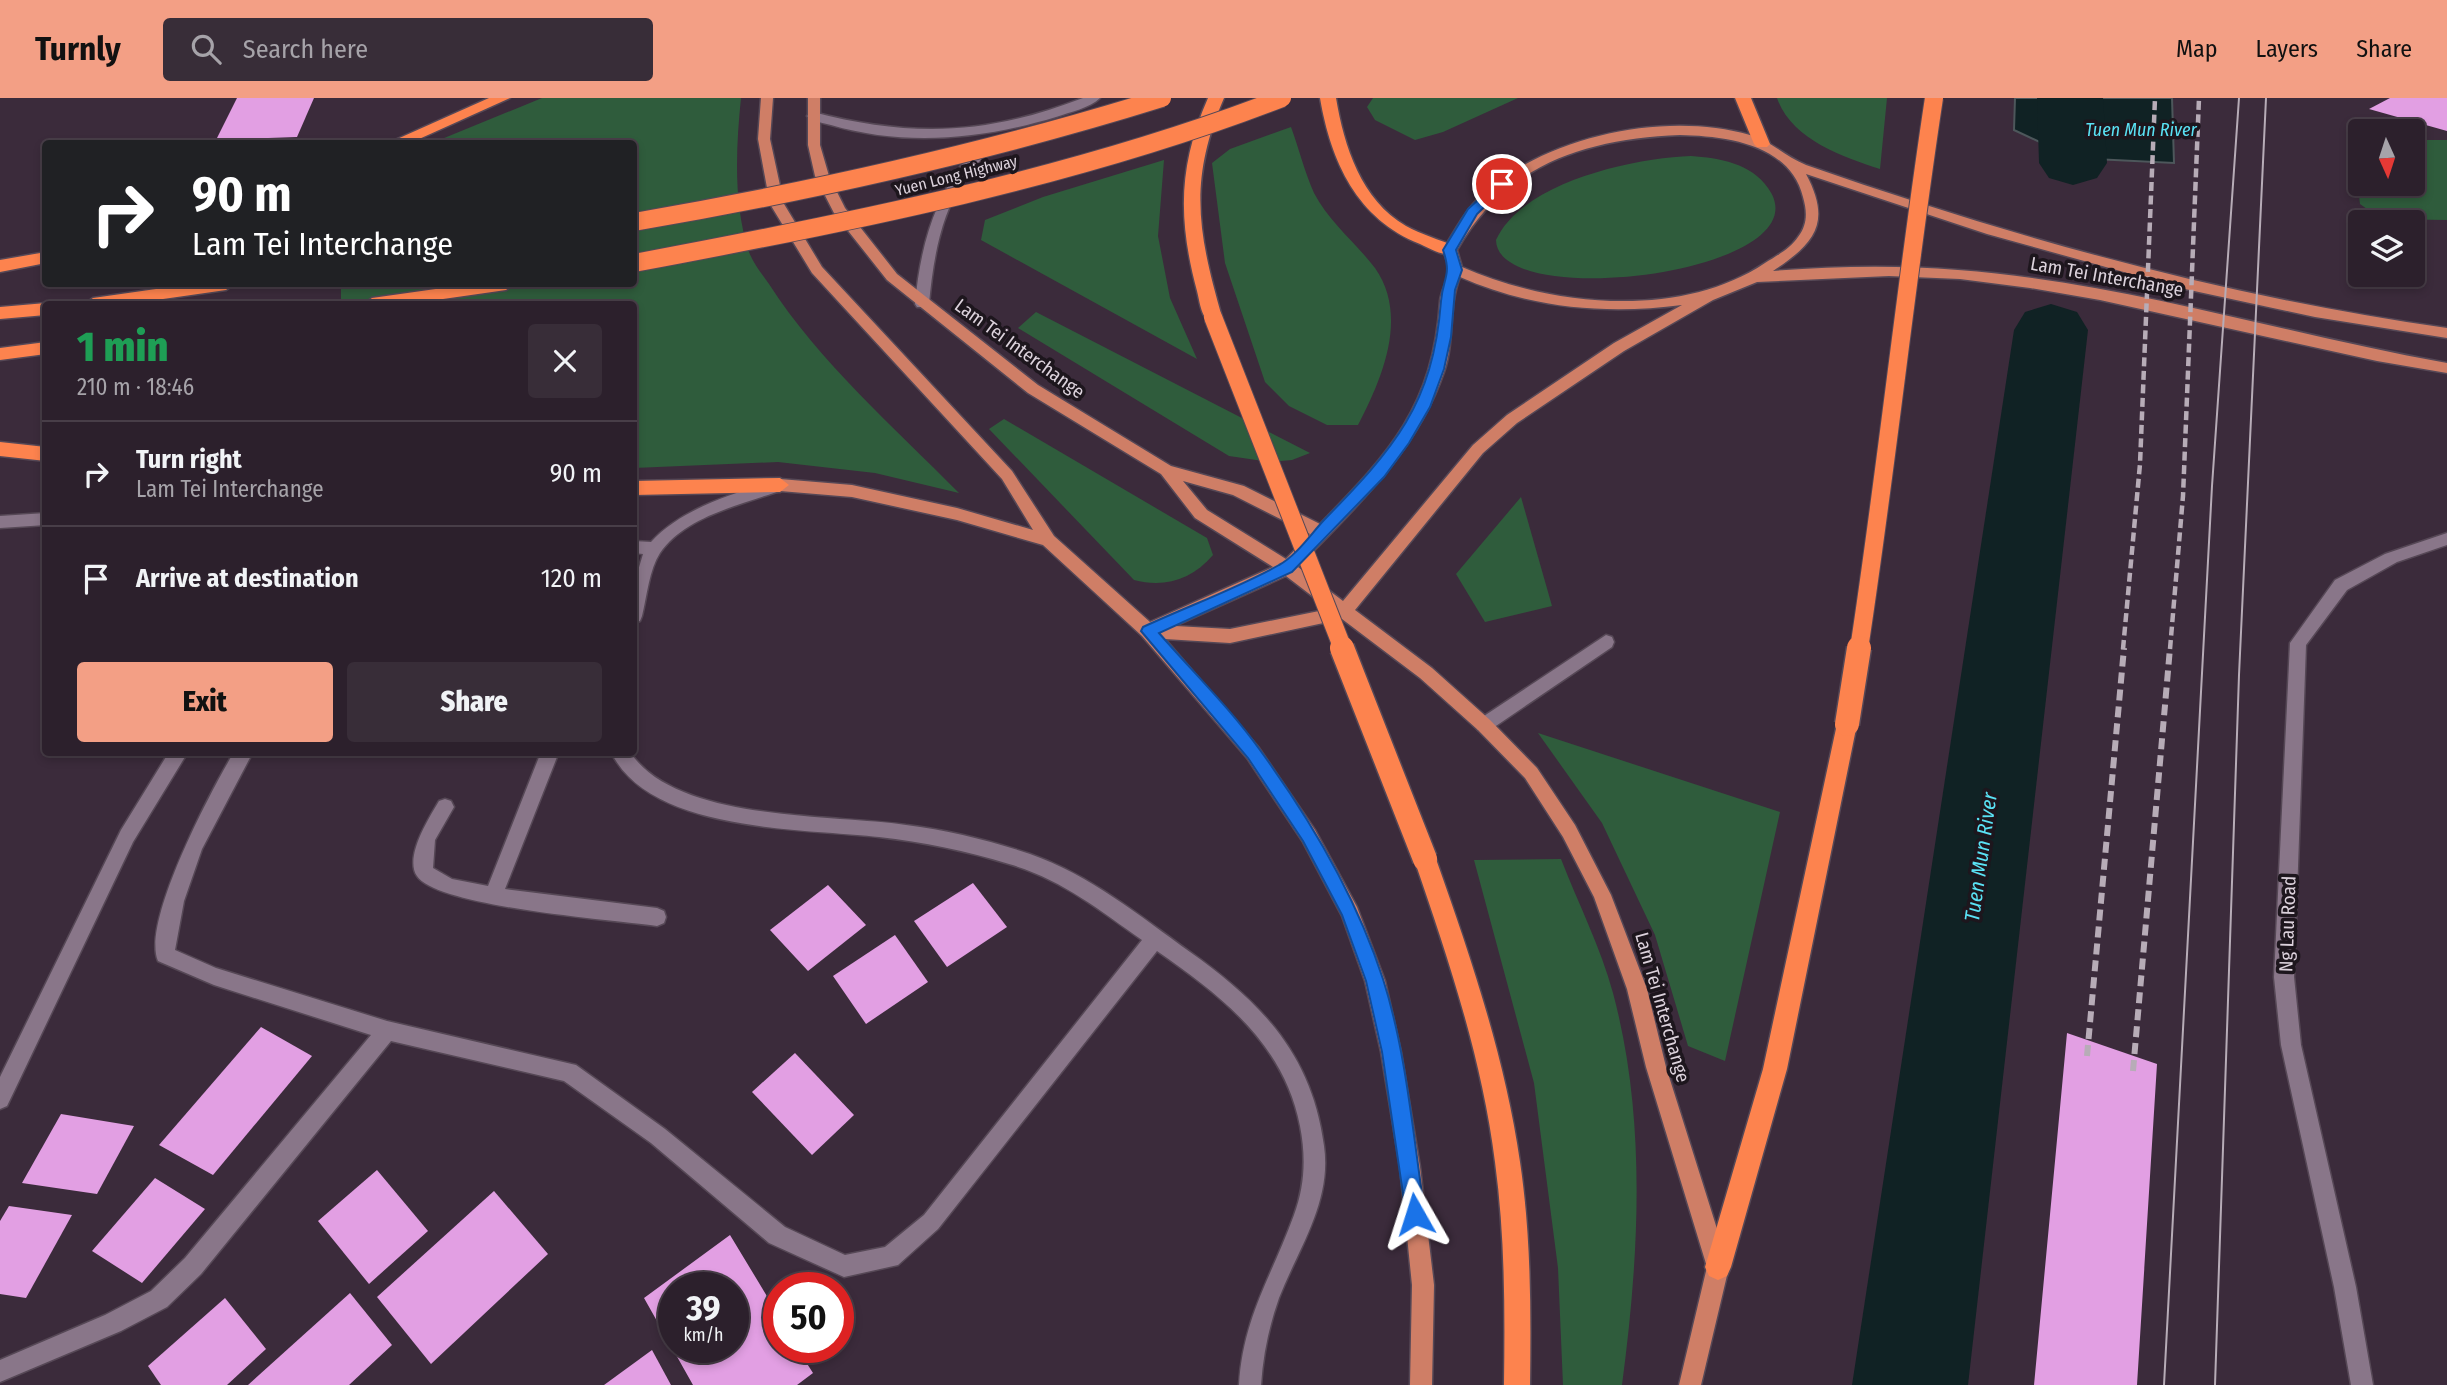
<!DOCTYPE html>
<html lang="en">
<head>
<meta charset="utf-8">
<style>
	:root { --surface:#2c202c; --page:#382d38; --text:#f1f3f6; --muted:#a6a3a9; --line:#483e48; --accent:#f39f85 }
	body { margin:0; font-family:"Fira Sans Condensed",sans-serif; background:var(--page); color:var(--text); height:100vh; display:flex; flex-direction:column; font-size:26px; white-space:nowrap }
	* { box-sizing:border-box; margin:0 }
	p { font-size:23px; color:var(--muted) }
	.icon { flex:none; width:38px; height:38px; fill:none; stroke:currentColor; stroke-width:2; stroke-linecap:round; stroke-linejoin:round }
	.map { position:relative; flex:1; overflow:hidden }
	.details { position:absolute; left:42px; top:203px; width:595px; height:455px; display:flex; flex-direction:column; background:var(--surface); border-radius:7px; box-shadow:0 4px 10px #0003,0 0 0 2px var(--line) }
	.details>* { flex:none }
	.top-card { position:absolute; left:42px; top:42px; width:595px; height:147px; border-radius:7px; box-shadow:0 4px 10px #0003,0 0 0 2px var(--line); background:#202124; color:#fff; overflow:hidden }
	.needle { width:46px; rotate:177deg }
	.buttons { position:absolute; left:2348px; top:21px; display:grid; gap:14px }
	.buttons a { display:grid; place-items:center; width:77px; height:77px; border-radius:7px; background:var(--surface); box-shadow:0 4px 10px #0003,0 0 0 2px var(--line); font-size:35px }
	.speed { position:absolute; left:658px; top:1174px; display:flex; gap:14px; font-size:35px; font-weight:700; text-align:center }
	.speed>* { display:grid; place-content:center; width:91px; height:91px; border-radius:50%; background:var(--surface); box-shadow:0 4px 10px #0003,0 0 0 2px var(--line); line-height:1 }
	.speed small { font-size:18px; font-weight:400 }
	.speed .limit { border:10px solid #d22; background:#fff; color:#111 }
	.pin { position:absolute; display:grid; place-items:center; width:60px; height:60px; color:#fff; margin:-30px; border:4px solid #fff; border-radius:50%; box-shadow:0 2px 7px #0007 }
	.me { position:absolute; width:77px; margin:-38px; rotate:354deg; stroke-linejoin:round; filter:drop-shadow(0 0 5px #0008) }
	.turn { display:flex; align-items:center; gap:24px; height:147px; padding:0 35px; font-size:32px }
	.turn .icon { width:91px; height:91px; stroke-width:2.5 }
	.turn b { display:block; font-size:49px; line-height:60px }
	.round { display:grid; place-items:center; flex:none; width:74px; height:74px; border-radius:7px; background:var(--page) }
	.summary { display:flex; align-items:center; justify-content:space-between; height:119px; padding:0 35px }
	h1 { font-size:42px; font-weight:800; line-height:52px; color:#1e9e55 }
	.action { display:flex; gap:14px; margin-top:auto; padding:14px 35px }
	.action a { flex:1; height:80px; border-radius:7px; background:var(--accent); color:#111; font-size:28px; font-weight:800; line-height:80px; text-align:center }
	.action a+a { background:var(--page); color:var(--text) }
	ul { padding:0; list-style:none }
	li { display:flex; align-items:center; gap:21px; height:105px; padding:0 35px; border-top:2px solid var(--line) }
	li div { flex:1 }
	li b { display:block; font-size:26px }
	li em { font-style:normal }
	header { display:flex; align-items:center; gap:42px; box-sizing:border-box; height:98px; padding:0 35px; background:var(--accent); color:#111 }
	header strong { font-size:33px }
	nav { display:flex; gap:38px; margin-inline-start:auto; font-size:24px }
	.search { width:490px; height:63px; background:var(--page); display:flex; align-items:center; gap:18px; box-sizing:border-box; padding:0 24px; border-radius:7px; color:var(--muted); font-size:26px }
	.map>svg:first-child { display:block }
	.green { fill:#2f5c3c }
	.water { fill:#102224; stroke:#4d575b; stroke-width:2 }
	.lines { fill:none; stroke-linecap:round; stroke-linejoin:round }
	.river { fill:#102224; fill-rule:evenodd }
	.building { fill:#e29fe3; fill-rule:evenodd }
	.minor-casing { stroke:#564856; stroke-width:3 }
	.major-casing { stroke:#564856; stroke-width:3 }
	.highway-casing { stroke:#564856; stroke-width:3 }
	.minor { fill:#897689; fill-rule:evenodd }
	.major { fill:#cf7e66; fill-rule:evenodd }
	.highway { fill:#fd834e; fill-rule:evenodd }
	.tram { stroke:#b7acb7; stroke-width:2 }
	.rail-far1 { stroke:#b7acb7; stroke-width:4.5; stroke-dasharray:9 4.5; stroke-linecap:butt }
	.rail { stroke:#b7acb7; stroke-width:6; stroke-dasharray:11 6; stroke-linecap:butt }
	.highway-bridge-far1-casing { stroke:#564856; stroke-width:20; stroke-linecap:butt }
	.highway-bridge-casing { stroke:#564856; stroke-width:27; stroke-linecap:butt }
	.highway-bridge-far1 { stroke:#fd834e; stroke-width:18 }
	.highway-bridge { stroke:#fd834e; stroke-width:24 }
	.route { fill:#1a73e8; stroke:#114b97; stroke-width:2 }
	.labels { text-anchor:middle; stroke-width:7; stroke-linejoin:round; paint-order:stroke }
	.far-street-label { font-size:16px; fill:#dcd2dc; stroke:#1d161d }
	.far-water-label { font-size:18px; font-style:italic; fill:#5ae2f4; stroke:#1d161d }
	.street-label { font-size:19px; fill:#dcd2dc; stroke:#1d161d }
	.water-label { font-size:21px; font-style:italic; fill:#5ae2f4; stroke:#1d161d }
</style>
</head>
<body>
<header>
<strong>Turnly</strong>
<div class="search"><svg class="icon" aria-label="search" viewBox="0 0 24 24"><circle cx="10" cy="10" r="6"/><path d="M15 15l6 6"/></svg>Search here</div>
<nav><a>Map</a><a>Layers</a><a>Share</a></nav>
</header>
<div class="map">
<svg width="2447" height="1287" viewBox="0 0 2447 1287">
	<rect width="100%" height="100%" fill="#3b2b3b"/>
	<!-- green -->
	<g class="green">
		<path d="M542 0H741C736 49 733 106 749 154 753 165 762 176 769 186 819 264 894 329 959 395L875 375 778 364 634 370V206H341V186H634V46L432 45Z"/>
		<path d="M1373 0H1518L1443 34 1415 42 1375 22 1367 9Z"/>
		<path d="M1777 0H1887L1880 71C1842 58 1792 42 1777 0Z"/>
		<path d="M1291 29C1299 51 1305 75 1314 95 1329 124 1356 145 1375 170 1409 218 1382 281 1358 327H1327L1289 308 1265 284 1225 165 1212 65 1230 51Z"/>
		<path d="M2352 42H2361V86H2413V42H2447V122L2381 121 2360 106Z"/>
		<path d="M1691 58C1719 60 1751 65 1768 90 1829 174 1497 216 1496 142 1522 84 1634 60 1691 58Z"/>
		<path d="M1164 62 1158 138 1170 200 1197 261 981 142 985 122 1043 99Z"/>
		<path d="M1036 214 1310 355 1292 362 1270 364 1229 358 1018 230Z"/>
		<path d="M1004 321 1207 440 1213 457C1192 482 1164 490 1134 482L989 331Z"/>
		<path d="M1521 399 1552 508 1485 524 1456 476Z"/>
		<path d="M1538 635 1780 714 1725 963 1688 948 1655 837 1602 725Z"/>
		<path d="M1561 761C1578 805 1601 850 1613 895 1647 1022 1639 1159 1622 1287H1563L1558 1170 1534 985 1474 762Z"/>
	</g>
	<!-- water -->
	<path class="water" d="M2015 0H2172L2174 65 2074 60 2014 32Z"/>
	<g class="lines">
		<!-- river -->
		<g class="river">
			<path d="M2037 0H2103L2107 65 2097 80 2073 87 2049 80 2039 65Z"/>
			<path d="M2051 206 2077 214 2088 232 1968 1287H1852L2014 232 2025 214Z"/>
		</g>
	</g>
	<!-- building -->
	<g class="building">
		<path d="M237 0H314L297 39 216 42Z"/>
		<path d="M2390 0H2447V33L2369 11Z"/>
		<path d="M973 785 1007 829 947 869 914 823Z"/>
		<path d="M828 787 866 827 808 873 770 832Z"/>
		<path d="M895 837 928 884 866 926 833 878Z"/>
		<path d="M261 929 312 958 213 1077 159 1047Z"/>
		<path d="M2067 935 2157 966 2137 1287H2034Z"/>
		<path d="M795 955 854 1017 812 1057 752 994Z"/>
		<path d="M61 1016 134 1028 97 1096 22 1085Z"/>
		<path d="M377 1072 428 1133 369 1186 318 1123Z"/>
		<path d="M155 1080 205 1111 142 1185 92 1153Z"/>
		<path d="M494 1093 548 1156 431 1266 377 1199Z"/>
		<path d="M9 1108 72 1117 26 1200 0 1196V1123Z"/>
		<path d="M730 1137 779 1218V1250H797L813 1275 797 1287H693L644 1200ZM674 1190H733V1250H674Z"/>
		<path d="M350 1195 392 1247 349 1287H248Z"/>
		<path d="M225 1200 266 1251 227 1287H161L148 1268Z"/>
		<path d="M652 1252 671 1287H604Z"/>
	</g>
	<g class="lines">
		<!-- minor casing -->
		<g class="minor-casing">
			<g id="minor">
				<path d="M1083 0H1100C1090 10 1070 14 1056 19 983 41 906 49 831 27 823 25 813 24 807 18L813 14C912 40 987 37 1083 0Z"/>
				<path d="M990 41 996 45C986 58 973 68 964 82 940 118 933 163 929 206L927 209H917L915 206C920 153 932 105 965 62 972 54 981 44 990 41Z"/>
				<path d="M780 381 785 383 788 387 785 391C745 406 686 417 660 455 649 472 647 498 642 518L640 523 634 525V486L643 456 634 455V443L651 444C683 409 736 395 780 381Z"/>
				<path d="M46 415V427L0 430V418Z"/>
				<path d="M2447 435V447L2397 464 2347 492 2306 547 2294 879 2301 947 2356 1189 2373 1287H2351L2334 1189 2281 947 2274 879 2290 545 2335 482 2385 456Z"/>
				<path d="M1606 537 1612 539 1614 544 1612 549 1490 632H1478L1475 627 1478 622Z"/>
				<path d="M169 654H188L133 744 7 1008 0 1011V979L121 732Z"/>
				<path d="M234 654H253L202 751 184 803 175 852 216 870 387 923 576 967 665 1031 785 1129 845 1157 885 1149 924 1117 1142 842C1098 811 1061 781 1009 766 967 753 923 744 879 739 803 730 650 735 611 654H630C676 724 831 716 906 727 948 732 991 743 1030 756 1090 777 1140 818 1190 854 1262 905 1312 957 1324 1048 1332 1104 1298 1151 1279 1200 1269 1228 1263 1257 1261 1287H1239C1243 1219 1272 1178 1294 1117 1305 1087 1306 1059 1300 1028 1284 946 1222 898 1157 853L938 1131 898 1167 844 1179 769 1145 651 1045 564 983 391 943 201 1176 167 1209 121 1233 0 1284V1262L105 1217 151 1193 185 1160 371 937 214 887 158 863C141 824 212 691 234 654Z"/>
				<path d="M541 654H559L505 791 657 810 664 813 666 819 664 825 657 828C615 822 437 809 417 778 404 759 429 720 439 703L445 701 451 703 454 709 435 742 433 770 452 781 488 788Z"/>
			</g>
		</g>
		<!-- major casing -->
		<g class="major-casing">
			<path id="major" d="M761 0H773L770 41 784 106 822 169 1012 373 1054 438 1150 524 1273 469 1195 420 1161 376 1028 295 887 182 834 115 815 78 808 47V0H820V47L829 78 845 110 897 176 1038 287 1171 368 1244 388 1320 426C1390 354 1433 309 1440 203 1441 192 1448 183 1449 172 1449 167 1445 158 1443 152 1456 130 1468 108 1487 92 1553 37 1667 13 1750 37 1771 43 1786 59 1806 67 2015 140 2227 199 2447 230V240L2315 219 2185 191 1987 136 1806 76C1832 125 1815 145 1773 173 1835 168 1897 167 1958 172 2123 184 2285 236 2447 265V275L2377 263 2100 202 2030 190 1960 181 1889 178 1757 184 1713 202 1624 253 1517 325 1483 355 1355 512 1432 570 1490 622 1537 670 1575 727 1611 797 1647 891 1666 969 1729 1169 1701 1287H1679L1707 1169 1646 969 1627 891 1594 799 1563 739 1525 680 1478 632 1420 580 1342 521 1230 545 1165 541 1259 650 1315 732 1357 809 1385 883 1401 954 1420 1069 1434 1187 1432 1287H1410L1412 1187 1400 1069 1381 954 1365 883 1342 818 1303 744 1247 660 1142 538 1043 447 957 422 852 399 780 393 772 387 780 381 852 387 957 410 1033 432 1002 381 812 175 770 106 758 41ZM1680 37C1726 38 1790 46 1803 99 1807 113 1808 126 1798 139 1790 151 1776 158 1765 165 1680 222 1551 208 1462 169L1457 152C1506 66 1585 41 1680 37ZM1460 179C1530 210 1606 217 1682 207L1614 245 1507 317 1473 347 1343 503 1298 469C1355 410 1416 355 1444 274 1455 243 1448 209 1460 179ZM1183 383 1233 397 1310 436 1286 461 1207 412ZM1286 478 1329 511 1230 531 1175 528Z"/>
		</g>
		<!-- highway casing -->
		<g class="highway-casing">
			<g id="highway">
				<path d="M489 0H510L408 46H386Z"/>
				<path d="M1208 0H1224C1188 83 1198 135 1222 219L1213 225C1201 222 1200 204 1197 193 1178 122 1178 68 1208 0Z"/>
				<path d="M1320 0H1336C1344 48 1361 102 1406 128 1421 136 1439 142 1456 148V156C1444 159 1431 151 1420 146 1357 121 1331 64 1320 0Z"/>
				<path d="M1735 0H1751L1770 46 1767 49H1757L1754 46Z"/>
				<path d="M46 154V165L0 174V162Z"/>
				<path d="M191 186H234L226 192 128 206H85L93 200Z"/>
				<path d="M471 186H514L506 192 408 206H364L372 200Z"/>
				<path d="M46 205 51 206H46V217L0 221V209Z"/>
				<path d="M46 244V256L0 262V250Z"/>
				<path d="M0 344 46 349V363L0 358Z"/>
				<path d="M780 380 789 387 780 394 634 397V383Z"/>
				<path d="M1847 617 1854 620 1857 626 1787 971 1731 1169 1727 1178 1718 1182 1709 1178 1705 1169 1763 971 1837 626 1840 620Z"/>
				<path d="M1425 751 1433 754 1436 761C1471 860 1505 960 1520 1064 1531 1138 1531 1212 1530 1287H1504C1505 1212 1505 1138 1495 1064 1482 960 1448 860 1414 761L1417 754Z"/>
			</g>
		</g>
		<!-- minor -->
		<use href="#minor" class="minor"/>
		<!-- major -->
		<use href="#major" class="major"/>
		<!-- highway -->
		<use href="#highway" class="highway"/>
		<!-- tram -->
		<g class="tram">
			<path d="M2164 1287 2212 388 2239 0"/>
			<path d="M2215 1287 2239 577 2266 0"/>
		</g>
		<!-- rail-far1 -->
		<g class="rail-far1">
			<path d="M2123 551 2140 366 2155 0"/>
			<path d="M2170 551 2183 398 2199 0"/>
		</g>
		<!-- rail -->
		<g class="rail">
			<path d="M2087 958 2124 550"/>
			<path d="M2133 973 2170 550"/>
		</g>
		<!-- highway-bridge-far1 casing -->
		<g class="highway-bridge-far1-casing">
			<g id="highway-bridge-far1">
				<path d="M634 124C813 93 989 54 1162 0"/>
				<path d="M634 165C848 125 1079 79 1282 0"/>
				<path d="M1213 219 1343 551"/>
				<path d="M1859 551C1887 368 1906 183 1934 0"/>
			</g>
		</g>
		<!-- highway-bridge casing -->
		<g class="highway-bridge-casing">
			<g id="highway-bridge">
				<path d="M1342 550 1425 761"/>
				<path d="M1847 626 1859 550"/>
			</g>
		</g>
		<!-- highway-bridge-far1 -->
		<use href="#highway-bridge-far1" class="highway-bridge-far1"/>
		<!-- highway-bridge -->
		<use href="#highway-bridge" class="highway-bridge"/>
	</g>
	<!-- route -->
	<path class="route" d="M1498 84 1508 86 1477 116 1456 152 1462 172 1455 192 1451 239 1444 271 1430 309 1409 345 1384 379 1292 474 1159 535C1192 573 1230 610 1260 652 1311 722 1356 798 1383 881 1407 956 1413 1039 1425 1116L1422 1123 1415 1126 1408 1123 1406 1116 1382 954 1366 883 1342 817 1303 743 1248 660 1141 533 1143 529C1188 508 1236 491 1279 467 1296 458 1311 436 1324 422 1394 350 1433 307 1441 203 1443 179 1452 178 1443 152L1468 111Z"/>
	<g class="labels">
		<!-- far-street labels -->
		<g class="far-street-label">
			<text transform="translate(956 77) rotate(-14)" y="6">Yuen Long Highway</text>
		</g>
		<!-- far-water labels -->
		<g class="far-water-label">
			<text x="2141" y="38">Tuen Mun River</text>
		</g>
		<!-- street labels -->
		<g class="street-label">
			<text transform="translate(2107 178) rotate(10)" y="7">Lam Tei Interchange</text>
			<text transform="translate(1020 250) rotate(36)" y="7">Lam Tei Interchange</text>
			<text transform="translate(2287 826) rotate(-88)" y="7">Ng Lau Road</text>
			<text transform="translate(1663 909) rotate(74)" y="7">Lam Tei Interchange</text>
		</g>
		<!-- water labels -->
		<g class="water-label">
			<text transform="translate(1981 759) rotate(-82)" y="7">Tuen Mun River</text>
		</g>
	</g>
</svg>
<div class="buttons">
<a><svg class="needle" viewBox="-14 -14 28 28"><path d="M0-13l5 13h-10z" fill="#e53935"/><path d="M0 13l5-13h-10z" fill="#a6a3a9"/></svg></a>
<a><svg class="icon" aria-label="layers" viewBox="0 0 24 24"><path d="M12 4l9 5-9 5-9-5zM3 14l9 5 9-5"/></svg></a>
</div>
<div class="speed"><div>39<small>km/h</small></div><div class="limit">50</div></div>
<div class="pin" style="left:1502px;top:86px;background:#d93025"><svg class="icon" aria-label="arrive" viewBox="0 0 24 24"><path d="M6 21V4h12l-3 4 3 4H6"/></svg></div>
<svg class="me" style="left:1415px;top:1116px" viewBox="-20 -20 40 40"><path d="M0-17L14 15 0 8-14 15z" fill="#1a73e8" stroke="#fff" stroke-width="4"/></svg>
<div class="top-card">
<div class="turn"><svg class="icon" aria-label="right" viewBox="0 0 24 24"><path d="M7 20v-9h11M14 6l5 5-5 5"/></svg><div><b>90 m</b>Lam Tei Interchange</div></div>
</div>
<section class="details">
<div class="summary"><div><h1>1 min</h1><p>210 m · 18:46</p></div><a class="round"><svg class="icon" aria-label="close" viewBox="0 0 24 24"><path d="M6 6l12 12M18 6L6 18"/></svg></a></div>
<ul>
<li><svg class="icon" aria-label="right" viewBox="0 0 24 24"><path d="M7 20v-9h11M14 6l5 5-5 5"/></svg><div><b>Turn right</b><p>Lam Tei Interchange</p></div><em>90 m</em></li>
<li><svg class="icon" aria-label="arrive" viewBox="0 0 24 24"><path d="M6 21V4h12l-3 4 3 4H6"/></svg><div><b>Arrive at destination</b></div><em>120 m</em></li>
</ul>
<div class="action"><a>Exit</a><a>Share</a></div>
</section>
</div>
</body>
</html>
